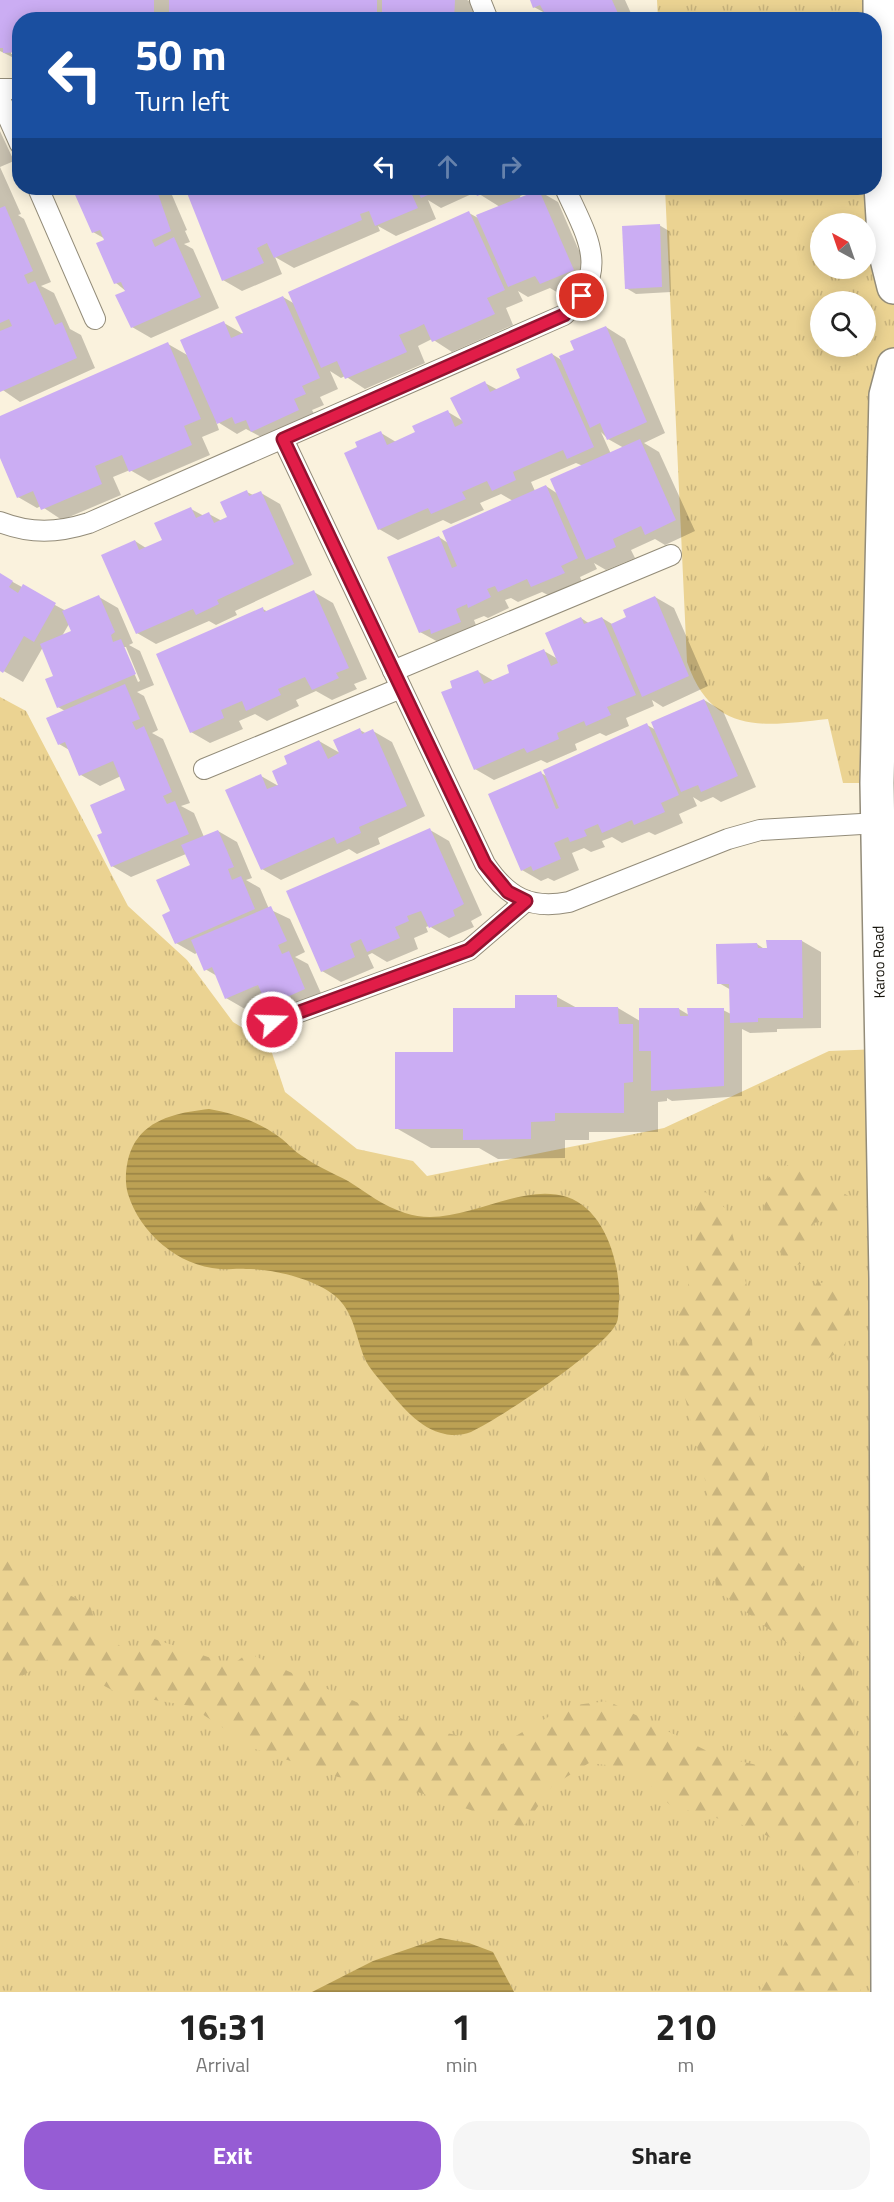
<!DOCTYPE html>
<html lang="en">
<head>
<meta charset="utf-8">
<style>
	:root { --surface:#fff; --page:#f6f6f6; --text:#222; --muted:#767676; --accent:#965cd4 }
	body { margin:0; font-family:"Titillium Web",sans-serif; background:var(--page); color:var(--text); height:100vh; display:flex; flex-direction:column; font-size:22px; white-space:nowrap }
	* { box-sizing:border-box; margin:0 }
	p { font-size:20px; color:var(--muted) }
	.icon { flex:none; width:33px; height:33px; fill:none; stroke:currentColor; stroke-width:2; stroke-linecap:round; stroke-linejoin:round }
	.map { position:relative; height:1992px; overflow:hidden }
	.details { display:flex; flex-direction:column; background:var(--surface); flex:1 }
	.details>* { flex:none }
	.banner { position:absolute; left:12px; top:12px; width:870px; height:183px; border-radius:24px; box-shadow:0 3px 15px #0003; background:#1a4fa0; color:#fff; overflow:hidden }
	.needle { width:39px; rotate:320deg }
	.fabs { position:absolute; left:810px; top:213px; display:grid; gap:12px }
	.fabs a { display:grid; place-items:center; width:66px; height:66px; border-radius:50%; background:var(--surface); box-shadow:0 3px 15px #0003; font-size:30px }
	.pin { position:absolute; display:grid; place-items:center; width:51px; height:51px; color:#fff; margin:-26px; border:3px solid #fff; border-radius:50%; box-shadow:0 2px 6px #0007 }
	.me { position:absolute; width:66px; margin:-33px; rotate:70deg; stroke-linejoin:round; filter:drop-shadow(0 0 4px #0008) }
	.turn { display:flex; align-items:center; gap:21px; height:126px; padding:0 24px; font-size:27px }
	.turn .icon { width:78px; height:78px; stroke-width:2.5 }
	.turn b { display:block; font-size:42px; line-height:51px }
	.lanes { display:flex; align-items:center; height:57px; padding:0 24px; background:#0003; justify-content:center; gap:30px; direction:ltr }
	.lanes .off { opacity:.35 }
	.eta { display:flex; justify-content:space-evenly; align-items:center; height:102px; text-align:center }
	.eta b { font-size:36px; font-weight:700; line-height:42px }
	.primary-button { display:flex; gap:12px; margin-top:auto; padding:12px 24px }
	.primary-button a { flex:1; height:69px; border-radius:24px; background:var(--accent); color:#fff; font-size:24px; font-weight:700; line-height:69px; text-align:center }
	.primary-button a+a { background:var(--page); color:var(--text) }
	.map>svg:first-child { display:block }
	.grass { fill:url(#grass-tufts); fill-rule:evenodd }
	.forest { fill:url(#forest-firs) }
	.water { fill:url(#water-rules) }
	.shadow { fill:#0003; fill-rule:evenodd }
	.building { fill:#cbadf3 }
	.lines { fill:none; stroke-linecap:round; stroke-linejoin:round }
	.service-casing { stroke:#938c79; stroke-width:22 }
	.minor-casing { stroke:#938c79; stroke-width:36 }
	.service { stroke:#fff; stroke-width:20 }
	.minor { stroke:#fff; stroke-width:33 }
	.route-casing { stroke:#92132f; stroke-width:15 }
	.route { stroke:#e11d48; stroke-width:10 }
	.labels { text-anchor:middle; stroke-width:4.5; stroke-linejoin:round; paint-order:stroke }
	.street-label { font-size:15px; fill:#14120a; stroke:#fff }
</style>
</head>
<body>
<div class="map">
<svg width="894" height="1992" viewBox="0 0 894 1992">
	<defs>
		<pattern id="grass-tufts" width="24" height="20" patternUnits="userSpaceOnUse" patternTransform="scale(1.5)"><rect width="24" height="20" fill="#ebd392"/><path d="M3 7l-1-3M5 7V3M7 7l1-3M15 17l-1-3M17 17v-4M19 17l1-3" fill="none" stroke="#c9b47d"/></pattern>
		<pattern id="forest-firs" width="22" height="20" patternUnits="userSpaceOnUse" patternTransform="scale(1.5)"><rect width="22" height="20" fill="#ebd392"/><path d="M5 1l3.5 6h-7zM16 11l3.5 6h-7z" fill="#c9b47d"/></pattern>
		<pattern id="water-rules" width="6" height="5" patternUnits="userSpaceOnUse" patternTransform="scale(1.5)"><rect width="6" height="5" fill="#bca154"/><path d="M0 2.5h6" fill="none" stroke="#988244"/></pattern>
	</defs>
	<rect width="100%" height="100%" fill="#faf2dd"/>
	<!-- grass -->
	<g class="grass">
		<path d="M657 0H880L894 287V364L877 783H843L828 719C763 726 713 736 687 662L665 188H874V20L658 19ZM820 224H866V268H820ZM820 302H866V346H820Z"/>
		<path d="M0 697 26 711 128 906 187 960 233 1022 269 1044 285 1092 357 1149 413 1161 427 1176 664 1128 829 1051 880 1049 894 1992H0Z"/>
	</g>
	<!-- forest -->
	<g class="forest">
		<path d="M791 1163 852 1198 847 1218 813 1223 809 1262 789 1267 765 1226 763 1181Z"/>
		<path d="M705 1192 725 1208 748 1290 756 1391 777 1533 837 1615 855 1627 852 1656 861 1992H759L804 1905 802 1854 750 1827 671 1806 633 1768 589 1763 552 1786 523 1828 400 1786 338 1777 255 1749 190 1706 119 1694 52 1657 24 1675 0 1680V1553L36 1577 90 1606 99 1633 135 1655 151 1638 232 1665 248 1653 365 1706 441 1732 502 1744 567 1706 608 1701 717 1756 757 1765 793 1722 809 1660 716 1589 707 1488 681 1381 675 1322 688 1286 695 1209Z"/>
		<path d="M818 1281C856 1299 852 1308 845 1347L826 1360 802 1346 791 1332 803 1303Z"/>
	</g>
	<!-- water -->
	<g class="water">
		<path d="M209 1109C237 1114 259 1122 282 1139 288 1144 294 1151 302 1156 316 1166 333 1173 348 1181 367 1193 383 1206 405 1213 457 1231 516 1181 567 1197 606 1210 621 1266 619 1302 618 1308 619 1317 617 1322 607 1348 499 1419 471 1432 464 1435 452 1436 445 1434 419 1429 400 1404 384 1385 378 1378 369 1368 365 1359 355 1336 355 1312 334 1295 312 1278 273 1269 246 1269 237 1268 228 1270 220 1269 178 1266 140 1233 128 1194 123 1178 127 1151 138 1138 155 1116 184 1112 209 1109Z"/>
		<path d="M440 1938 469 1943 493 1952 514 1992H312L373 1961Z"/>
	</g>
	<!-- shadow -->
	<g class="shadow">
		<path d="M0 0H467L473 3V20H20L11 51V54H20V61L0 51Z"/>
		<path d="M531 0H625L634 20H539L545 13 534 7Z"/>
		<path d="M0 131 14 161 0 167 21 214 18 215 24 219 51 282 41 286 54 293 70 329 81 335 95 368 20 402 0 388Z"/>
		<path d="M74 188H169L187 230 185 231 190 242 184 244 193 249 219 308 151 338 132 327 127 292 116 283 107 240 93 232Z"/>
		<path d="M187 188H540L520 196 521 199 539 191 558 202 592 281 560 294 550 288 528 297 518 291 523 301 506 308 513 325 452 352 432 339 418 346 425 363 365 389 345 376 341 378 330 371 338 389 320 397 324 405 312 410 318 421 271 442 246 429 237 434 216 421 219 430 202 437 210 455 149 481 130 470 113 477 121 495 62 520 41 506 37 508 18 497 0 454V418L168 344 189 356 224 323 245 335 283 297 295 304 469 213 480 219 500 207 476 192 441 208 428 200 436 219 396 236 378 226 380 231 294 268 275 257 282 274 242 291 223 280Z"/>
		<path d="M659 225 669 231 671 292 636 294 626 288Z"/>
		<path d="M606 327 625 339 665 433 644 443 659 452 695 531 665 545 655 539 631 550 635 558 606 570 594 563 597 569 580 577 583 584 552 597 542 592 518 602 511 598 505 600 509 608 488 618 484 616 474 620 479 633 440 643 420 632 439 537 448 543 513 501 501 494 480 503 484 510 451 524 443 520 398 540 379 529 359 448 381 433 396 442 417 433 448 412 463 421 485 383 498 390 522 379 552 354 563 361ZM601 432 608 439 624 448 611 454ZM576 463 583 466 558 494 546 486 535 491 531 482Z"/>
		<path d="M247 492 253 495 261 493 280 504 312 575 235 611 237 615 216 625 209 621 156 644 137 633 135 541 146 548 164 541 191 509 204 516 209 514 222 521 229 518Z"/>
		<path d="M0 575 66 611 99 597 118 608 133 643 129 645 140 651 154 685 137 692 144 696 158 730 152 733 163 739 190 803 181 806 194 813 204 837 218 831 237 842 252 878 246 880 260 888 269 909 290 919 305 952 295 957 308 964 324 1000 287 1016 268 1005 266 1001 245 1009 226 998 217 976 205 969 198 952 195 954 176 943 172 912 192 866 186 854 131 877 112 866 104 834 127 790 121 776 100 786 81 775 71 751 59 744 65 711 58 707 55 677 43 647 23 682 0 669ZM69 624 73 632 62 636ZM123 647H126L140 681 138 682Z"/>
		<path d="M314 592 333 603 367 679 354 684 357 689 332 700 316 691 296 700 299 706 267 721 255 714 239 721 243 729 210 743 191 732 263 609 268 612Z"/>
		<path d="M655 597 674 608 708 686 663 707 652 700 654 706 626 718 629 726 606 736 600 733 575 744 577 750 547 763 541 760 494 780 475 769 454 689 477 671 494 681 511 673 544 651 558 659 581 618 590 624 602 618 612 624 627 618Z"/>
		<path d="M704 700 723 711 756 787 721 802 713 797 701 802 693 797 697 806 679 814 683 823 655 835 649 832 622 843 612 837 602 841 605 847 591 852 584 848 572 853 579 870 554 881 548 878 541 881 522 870 541 773 548 777 647 725 656 730Z"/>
		<path d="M360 730 367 734 373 731 392 742 425 816 378 838 380 844 357 854 349 849 281 880 262 869 261 776 282 788 289 764 319 741 340 753Z"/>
		<path d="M430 830 449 841 482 915 471 921 474 927 449 938 429 926 426 927 428 932 414 938 418 949 387 962 372 953 368 955 374 968 341 982 322 971Z"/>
		<path d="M802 941 821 952V1028L777 1029V1032L750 1033 742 1029V1096L672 1101 667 1098V1101L658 1102V1132H589V1140H565V1158L498 1159 479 1148H431L396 1128 454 1053 517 1009V997H557L577 1008H618L640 1021 679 1009 689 1015 723 1010 731 1014V990L719 983 757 944 766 950Z"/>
	</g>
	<!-- building -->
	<g class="building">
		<path d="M0 0H154V20H20V52L3 53V48H0Z"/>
		<rect x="169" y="0" width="208" height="20"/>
		<path d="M382 0H455L454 20H382Z"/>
		<path d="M530 0H612L621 20H537L535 16 544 12 540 5 533 8Z"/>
		<path d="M72 188H156L171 231 152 240 155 247 174 237 201 297 131 328 115 295 125 291 121 282 114 284 96 243 104 240 100 230 92 233Z"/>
		<path d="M185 188H409L418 208 375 226 369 211 360 214 362 220 274 258 267 243 257 248 264 263 222 281Z"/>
		<path d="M416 188H444L421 198Z"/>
		<path d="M473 188H497L477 196Z"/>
		<path d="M539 190 574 270 540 284 535 276 508 287 476 215Z"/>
		<path d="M5 206 33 271 24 275 28 284 35 281 55 325 62 322 77 358 0 392V331L12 326 9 319 0 323V208Z"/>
		<path d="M469 211 505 290 487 298 495 314 432 342 424 324 414 329 399 335 407 352 345 379 337 361 321 368 288 292Z"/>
		<path d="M660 224 662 287 625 289 622 226Z"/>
		<path d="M283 296 320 378 302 386 306 394 294 399 299 410 251 432 246 420 235 424 232 417 217 424 180 340 224 321 231 338 243 333 235 317Z"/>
		<path d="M606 326 647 422 607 440 600 423 590 428 559 356 574 350 570 341Z"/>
		<path d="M168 342 201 419 184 426 192 445 129 472 122 455 95 466 102 484 41 510 33 491 17 498 0 458V416Z"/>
		<path d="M552 353 594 447 567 459 563 450 513 472 516 480 492 491 487 481 462 492 466 499 431 514 428 508 378 530 344 453 357 447 355 442 381 431 387 445 415 432 412 426 448 410 455 427 463 423 450 398 485 381 490 392 520 378 516 369Z"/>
		<path d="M640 439 676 520 645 535 641 526 613 539 616 547 586 560 550 479Z"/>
		<path d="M546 485 578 558 561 566 565 573 531 587 527 579 498 592 495 586 487 589 491 597 468 608 467 604 456 609 461 622 431 634 430 629 419 633 387 557 439 536 452 568 457 566 442 531Z"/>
		<path d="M247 490 249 496 261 491 294 564 217 600 219 604 196 615 193 609 136 634 101 555 135 540 139 550 162 540 154 523 191 507 196 518 209 512 214 523 227 517 220 502Z"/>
		<path d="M0 573 13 581 9 587 18 593 23 584 56 603 34 642 24 636 3 673 0 671Z"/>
		<path d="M314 590 349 668 336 673 339 678 312 690 305 677 278 689 281 695 246 711 242 701 221 710 224 718 190 733 156 654 263 607 264 612Z"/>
		<path d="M99 595 115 632 111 635 113 642 121 639 136 674 57 708 45 679 53 676 40 644 71 631 62 611Z"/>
		<path d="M655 596 689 676 642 697 611 624 626 617 623 610Z"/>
		<path d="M581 617 584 624 602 617 636 695 607 707 611 715 586 726 584 721 557 733 559 739 527 753 524 748 474 770 441 692 452 688 450 681 478 670 484 684 509 673 507 665 544 649 551 666 558 663 545 633Z"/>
		<path d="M125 684 140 719 132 722 136 730 144 726 172 792 163 796 167 804 175 801 189 834 111 867 97 835 102 833 90 805 125 790 113 761 79 776 65 742 58 745 46 718Z"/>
		<path d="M704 699 738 776 701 792 698 785 681 792 651 722Z"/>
		<path d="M647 723 679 795 661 803 665 812 634 825 632 820 602 833 598 824 584 830 587 836 570 842 568 837 554 843 561 859 533 871 531 866 521 871 488 794 541 771 556 809 559 808 543 770Z"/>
		<path d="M360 728 362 734 373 729 407 806 359 827 361 833 337 844 334 837 261 870 225 790 261 774 267 789 278 785 272 771 287 764 284 756 319 740 328 759 339 753 333 740Z"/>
		<path d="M430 828 464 904 453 910 455 916 429 928 421 911 407 916 409 921 395 927 400 938 367 952 361 939 350 944 355 957 321 972 286 891Z"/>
		<path d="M218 830 234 867 228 869 232 880 241 876 255 909 175 944 162 915 170 911 156 880 190 865 181 845Z"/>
		<path d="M271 906 287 941 278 945 282 954 289 951 305 989 267 1006 258 985 225 999 212 967 204 971 191 940Z"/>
		<path d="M766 940H802L803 1018H758V1022L730 1023 729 984H717L716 944 757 943 758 948H767Z"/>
		<path d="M515 995H557V1007H618L619 1024H633V1082L624 1083V1113H555V1121L531 1122V1139L463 1140V1129H395V1052H453V1008H515Z"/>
		<path d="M639 1008H679L680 1016H688L687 1008H724V1086L651 1091V1051H639Z"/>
	</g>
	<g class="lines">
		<!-- service casing -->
		<g class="service-casing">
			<g id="service">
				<path d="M480 0 488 20"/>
				<path d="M0 89H20"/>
				<path d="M0 99 20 144"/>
				<path d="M38 188 95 319"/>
				<path d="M283 439 485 864C507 897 530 910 569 902L728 839 760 830 878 823"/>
				<path d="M0 522C31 534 57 533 89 523L564 315C612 271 587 237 565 188"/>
				<path d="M393 671 671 555"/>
				<path d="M204 769 401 688"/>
				<path d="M272 1022 469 950 526 901"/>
			</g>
		</g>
		<!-- minor casing -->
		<g class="minor-casing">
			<g id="minor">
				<path d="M880 0 881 186 885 251 894 287"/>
				<path d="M888 1992 886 1278 877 783 886 395 894 365"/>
			</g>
		</g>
		<!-- service -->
		<use href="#service" class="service"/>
		<!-- minor -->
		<use href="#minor" class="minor"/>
	</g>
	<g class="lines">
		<!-- route casing -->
		<g class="route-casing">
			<path id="route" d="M272 1022 469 950 526 901 508 892 485 864 283 439 564 315 582 296"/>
		</g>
		<!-- route -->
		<use href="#route" class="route"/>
	</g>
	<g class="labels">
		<!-- street labels -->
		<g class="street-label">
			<text transform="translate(879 962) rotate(-91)" y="5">Karoo Road</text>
		</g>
	</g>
</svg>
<div class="fabs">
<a><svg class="needle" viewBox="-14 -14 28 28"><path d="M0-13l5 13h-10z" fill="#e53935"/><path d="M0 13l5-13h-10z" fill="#767676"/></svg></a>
<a><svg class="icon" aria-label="search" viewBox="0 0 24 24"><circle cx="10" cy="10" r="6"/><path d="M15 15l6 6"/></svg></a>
</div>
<div class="pin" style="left:582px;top:296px;background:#d93025"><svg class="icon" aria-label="arrive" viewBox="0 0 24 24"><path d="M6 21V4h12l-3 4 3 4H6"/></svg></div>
<svg class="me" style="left:272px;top:1022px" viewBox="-20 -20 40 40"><circle r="17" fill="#e11d48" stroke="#fff" stroke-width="3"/><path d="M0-11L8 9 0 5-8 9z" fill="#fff"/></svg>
<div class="banner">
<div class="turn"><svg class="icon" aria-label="left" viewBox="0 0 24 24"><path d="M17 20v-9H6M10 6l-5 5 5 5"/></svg><div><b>50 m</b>Turn left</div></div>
<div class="lanes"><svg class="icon" aria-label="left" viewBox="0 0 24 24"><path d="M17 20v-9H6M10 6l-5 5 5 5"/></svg><svg class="icon off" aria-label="ahead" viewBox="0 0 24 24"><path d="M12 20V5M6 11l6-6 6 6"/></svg><svg class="icon off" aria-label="right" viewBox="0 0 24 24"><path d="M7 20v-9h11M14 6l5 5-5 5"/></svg></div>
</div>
</div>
<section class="details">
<div class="eta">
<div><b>16:31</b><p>Arrival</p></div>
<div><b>1</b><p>min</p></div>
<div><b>210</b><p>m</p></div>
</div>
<div class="primary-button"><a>Exit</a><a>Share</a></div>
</section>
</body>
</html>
